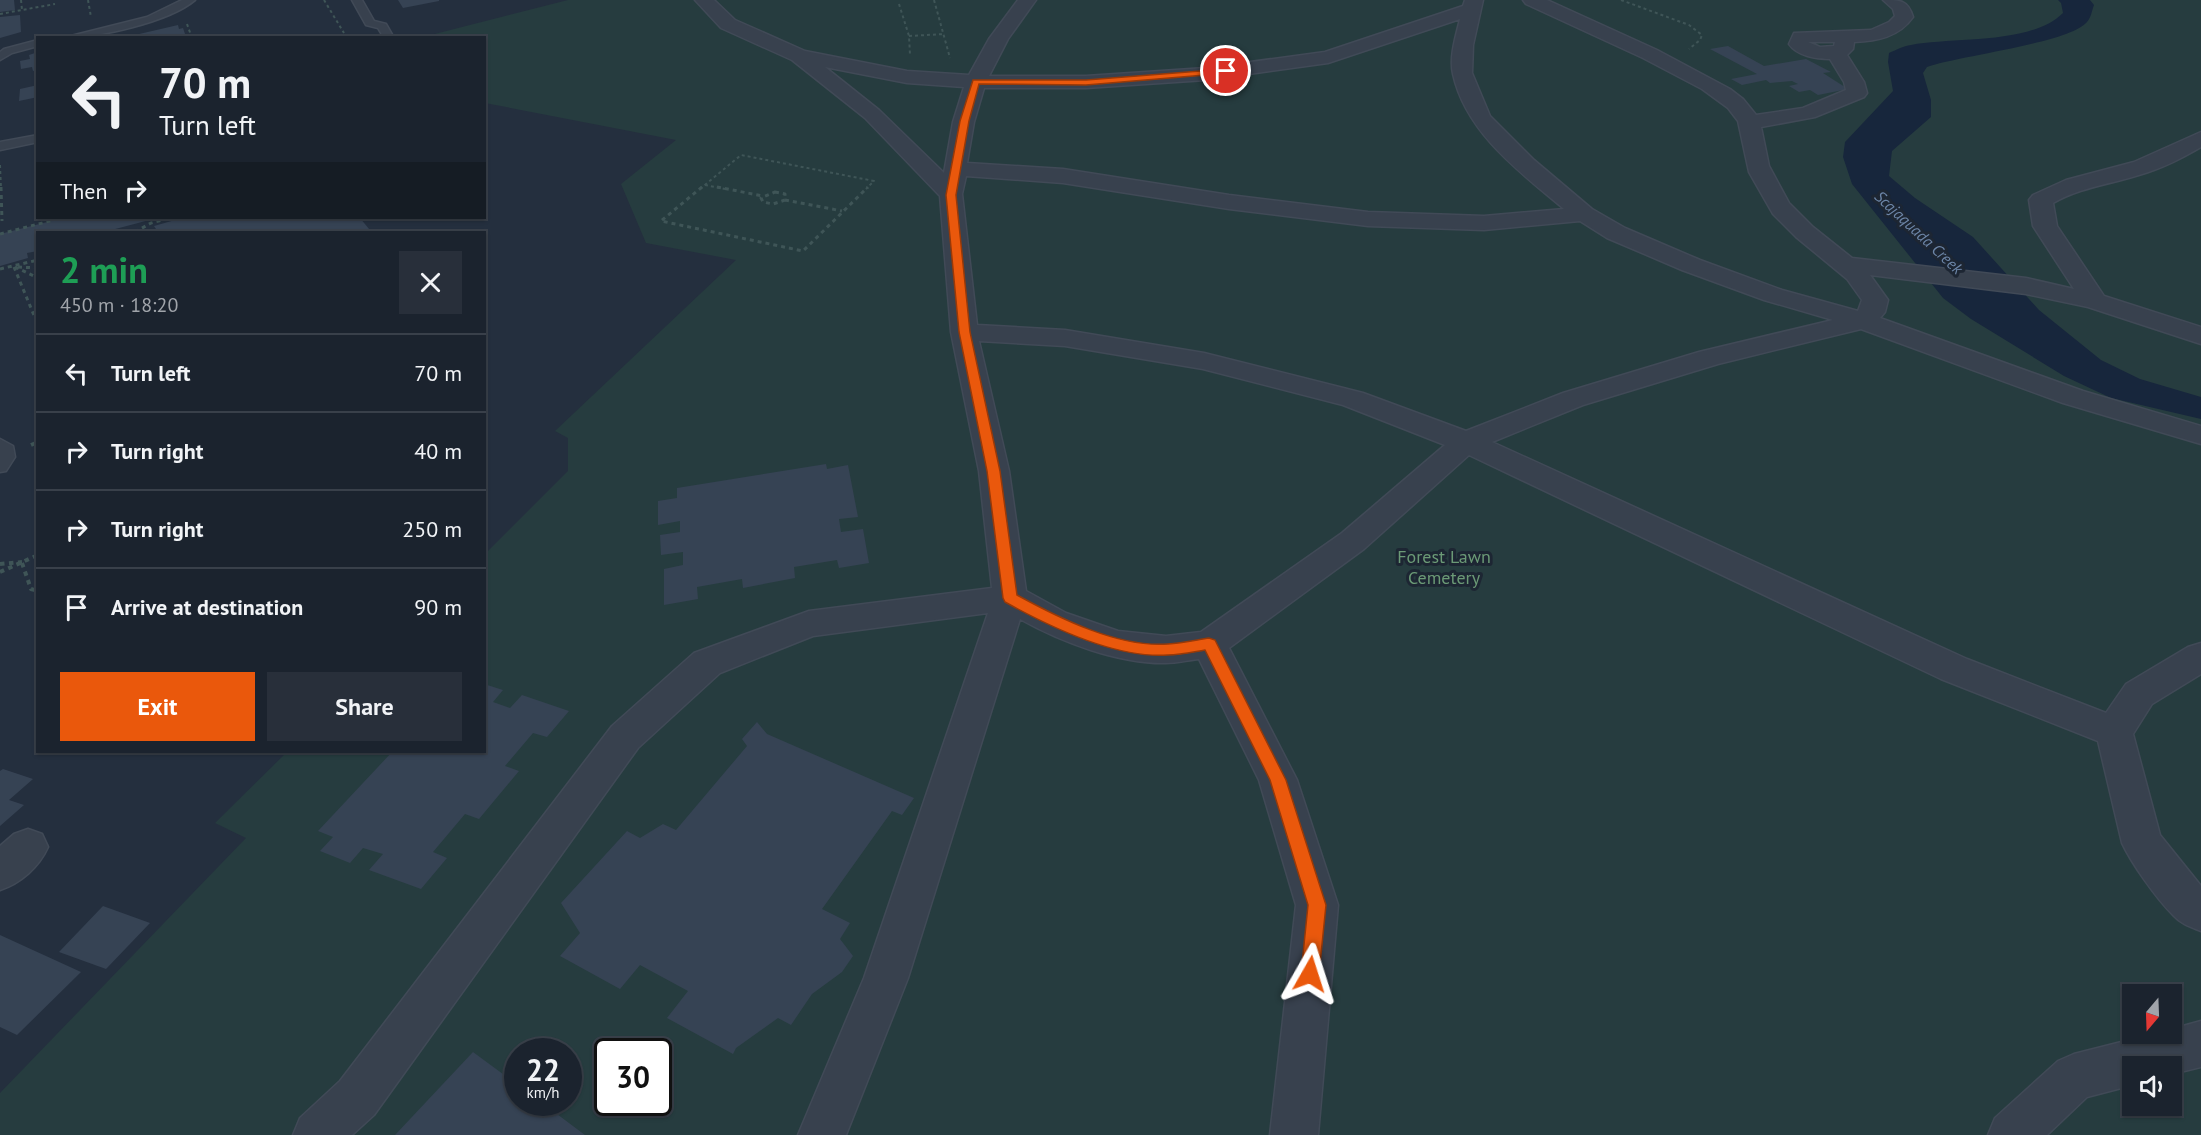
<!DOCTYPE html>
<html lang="en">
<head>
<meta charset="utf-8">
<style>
	:root { --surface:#1b232e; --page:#282f3a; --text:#f1f3f6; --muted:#a0a4aa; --line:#39404a; --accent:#ea580c }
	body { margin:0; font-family:"PT Sans",sans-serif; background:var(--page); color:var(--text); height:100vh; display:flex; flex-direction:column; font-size:22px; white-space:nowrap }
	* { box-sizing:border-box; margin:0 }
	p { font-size:20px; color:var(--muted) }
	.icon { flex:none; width:33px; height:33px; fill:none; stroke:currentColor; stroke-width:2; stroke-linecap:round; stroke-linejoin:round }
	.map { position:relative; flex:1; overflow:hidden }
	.panel { position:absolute; left:36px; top:231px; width:450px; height:522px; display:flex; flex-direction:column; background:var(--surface); border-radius:0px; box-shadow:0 2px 4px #0004,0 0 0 2px var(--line) }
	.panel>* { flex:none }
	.hud { position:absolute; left:36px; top:36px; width:450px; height:183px; border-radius:0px; box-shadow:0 2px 4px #0004,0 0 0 2px var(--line); background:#1b232e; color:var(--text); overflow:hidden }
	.needle { width:39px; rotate:199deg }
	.tools { position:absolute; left:2122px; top:984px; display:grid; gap:12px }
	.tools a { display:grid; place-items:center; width:60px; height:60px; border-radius:0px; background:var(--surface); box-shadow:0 2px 4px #0004,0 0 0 2px var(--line); font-size:30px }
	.speed { position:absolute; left:504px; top:1038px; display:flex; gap:12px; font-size:30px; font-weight:700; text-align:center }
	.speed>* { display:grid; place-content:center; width:78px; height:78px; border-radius:50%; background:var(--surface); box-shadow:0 2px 4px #0004,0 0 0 2px var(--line); line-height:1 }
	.speed small { font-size:15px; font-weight:400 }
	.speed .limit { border:3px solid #111; border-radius:9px; background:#fff; color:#111 }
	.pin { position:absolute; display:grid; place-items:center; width:51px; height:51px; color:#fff; margin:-26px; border:3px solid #fff; border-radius:50%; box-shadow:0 2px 6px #0007 }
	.me { position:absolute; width:66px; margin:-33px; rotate:6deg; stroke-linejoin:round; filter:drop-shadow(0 0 4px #0008) }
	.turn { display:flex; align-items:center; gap:21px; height:126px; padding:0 24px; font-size:27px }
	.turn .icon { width:78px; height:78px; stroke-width:2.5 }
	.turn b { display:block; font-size:42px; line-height:51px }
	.then { display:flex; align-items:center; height:57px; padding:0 24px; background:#0003; gap:12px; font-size:22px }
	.round { display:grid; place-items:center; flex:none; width:63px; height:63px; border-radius:0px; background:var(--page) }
	.overview { display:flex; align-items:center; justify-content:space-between; height:102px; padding:0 24px }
	h1 { font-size:36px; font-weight:800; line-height:45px; color:#1e9e55 }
	.cta { display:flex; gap:12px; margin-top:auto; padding:12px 24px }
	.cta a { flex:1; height:69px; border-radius:0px; background:var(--accent); color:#fff; font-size:24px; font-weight:800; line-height:69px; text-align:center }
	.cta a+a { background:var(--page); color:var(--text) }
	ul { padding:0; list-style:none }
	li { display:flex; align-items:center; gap:18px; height:78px; padding:0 24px; border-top:2px solid var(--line) }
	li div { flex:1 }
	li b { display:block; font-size:22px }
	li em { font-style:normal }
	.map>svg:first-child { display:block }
	.green { fill:#263c3f; fill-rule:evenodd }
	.water { fill:#17263c }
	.building { fill:#364354 }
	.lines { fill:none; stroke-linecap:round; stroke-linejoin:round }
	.lane-casing { stroke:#414a57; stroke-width:3 }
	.street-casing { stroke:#414a57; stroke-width:3 }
	.path-far2 { stroke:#3f5557; stroke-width:2; stroke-dasharray:3 3; stroke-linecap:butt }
	.path-far1 { stroke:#3f5557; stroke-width:3; stroke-dasharray:4 4; stroke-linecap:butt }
	.path { stroke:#3f5557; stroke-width:4; stroke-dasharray:4.5 4.5; stroke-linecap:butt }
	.lane { fill:#38414e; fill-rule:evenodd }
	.street { fill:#38414e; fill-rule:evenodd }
	.route { fill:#ea580c; stroke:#983908; stroke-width:1.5 }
	.labels { text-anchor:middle; stroke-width:6; stroke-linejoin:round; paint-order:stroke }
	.far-water-label { font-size:16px; font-style:italic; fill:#6d86a8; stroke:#1d2633 }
	.park-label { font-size:18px; fill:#6b9a76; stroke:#1d2633 }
</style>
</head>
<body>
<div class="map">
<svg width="2201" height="1135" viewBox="0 0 2201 1135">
	<rect width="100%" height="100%" fill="#242f3e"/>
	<!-- green -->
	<path class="green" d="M568 0H2201V1135H0V1093L246 838 215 823 287 752H484L485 554 568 471V438L555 431 736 260 646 243 621 184 676 140 485 103 484 38 423 37ZM2133 994H2172V1034H2133ZM518 1052H568V1102H518ZM608 1052H658V1102H608ZM2133 1066H2172V1106H2133Z"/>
	<!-- water -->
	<path class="water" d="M2058 0H2090L2094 5C2092 10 2091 18 2087 22 2070 43 1958 56 1927 67L1923 73 1931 100V117L1892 151 1889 176 1915 198 1973 237 2039 310 2101 360 2140 379 2201 397V419L2111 398 2064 376 1971 319 1943 298 1852 184 1843 157 1845 142 1893 91 1888 62 1889 53C1896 50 1903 46 1911 45 1953 37 2031 45 2063 13L2061 3Z"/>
	<!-- building -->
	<g class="building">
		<path d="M0 0H14L15 10 0 12Z"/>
		<path d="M398 0H439V1L403 8Z"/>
		<path d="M20 15 21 32 0 38V17Z"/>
		<path d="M178 25 179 29 183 28 185 34H181L183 38H122Z"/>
		<path d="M1728 46 1764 66 1806 59 1831 72 1823 73 1848 89 1818 95 1810 90 1799 92 1789 86 1798 84 1792 81 1770 83 1766 80 1742 85 1731 79 1757 74 1710 49Z"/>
		<path d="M38 52V70L33 71 32 67 21 69 20 61 30 59 29 55Z"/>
		<path d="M38 85V97L19 101 20 89Z"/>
		<path d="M63 218H157L104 232H38V251L27 253 28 258 0 266V234Z"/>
		<path d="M182 218H360L369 229 359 232H158L154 226Z"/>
		<path d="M826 464 827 469 848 465 858 517 839 519 841 532 863 529 869 563 839 568 837 560 794 567 795 578 743 588 742 579 697 587 698 599 664 605V569L683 565V552L661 555 660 535 680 532V521L658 525V501L677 498V488Z"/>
		<path d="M484 684 503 690 493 702 510 708 522 695 569 711 547 737 533 733 505 766 519 771 479 819 465 814 433 852 447 858 421 889 369 870 383 854 363 848 350 863 320 851 333 837 318 831 392 752H484Z"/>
		<path d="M757 722 767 734 914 798 902 815 892 811 822 909 850 923 840 939 853 956 842 972 812 994 791 1025 778 1018 736 1048 733 1054 667 1018 688 991 640 965 620 989 560 956 580 933 561 903 627 831 640 838 663 824 676 830 747 746 742 739Z"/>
		<path d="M3 769 33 779 9 800 24 805 0 826V771Z"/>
		<path d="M103 906 150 923 106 969 59 952Z"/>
		<path d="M0 935 81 972 17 1035 0 1027Z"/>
		<path d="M473 1052 518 1085V1102H541L585 1135H395Z"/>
	</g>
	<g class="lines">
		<!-- lane casing -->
		<g class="lane-casing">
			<g id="lane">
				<path d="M182 0H195C169 22 97 38 63 38L147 17Z"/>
				<path d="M352 0H362L374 21 386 24 394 38H384L378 28 366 25Z"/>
				<path d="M38 40V46L12 53 0 60V52L4 49Z"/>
				<path d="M38 135V142L0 150V142Z"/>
				<path d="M0 439 13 446 15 457 6 471 0 472Z"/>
			</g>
		</g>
		<!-- street casing -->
		<g class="street-casing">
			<g id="street">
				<path d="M695 0H714L735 20 805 51 907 71 969 75 989 39 1018 0H1036L1008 39 989 76H1086L1206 68 1325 52 1463 6 1465 0H1483L1473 45 1472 73 1490 116 1534 160 1592 209 1625 228 1700 260 1782 290 1858 311 1862 300 1847 279 1796 237 1773 214 1749 172 1738 121 1728 108 1702 89 1643 58 1526 4 1523 0H1547L1657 50 1730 89 1743 99 1756 115 1803 108 1846 90 1844 82 1830 59C1817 59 1797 56 1789 44L1794 33 1871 30 1889 22 1895 16 1893 9 1883 0C1900 0 1908 0 1913 17 1899 37 1877 41 1854 42L1853 49 1847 55 1864 82 1867 93 1864 97 1815 117 1761 127 1769 166 1789 203 1813 227 1852 258 2026 278 2074 289 2033 226 2029 200 2033 195 2066 180 2134 162 2201 132V147C2182 158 2163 168 2142 174 2112 184 2080 187 2053 203L2057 226 2104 296 2201 327V344L2088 307 2026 294 1870 275 1888 300 1885 312 1880 318 2083 391 2201 426V444L2063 403 1861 329 1718 364 1583 405 1492 442 1967 659 2106 713 2126 684 2188 647 2201 643V674L2152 704 2133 734 2160 835 2201 886V931C2191 927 2181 924 2173 915 2156 898 2132 864 2122 843L2098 741 1941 679 1469 455 1364 549 1229 648 1297 780 1338 905 1318 1135H1270L1296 905 1259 780 1199 659C1188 660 1177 663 1166 663 1119 664 1061 642 1020 619L908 978 846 1135H798L864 978 988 613 813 636 720 673 638 748 374 1115 352 1135H293L300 1118 340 1081 612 726 694 653 809 611 992 588 979 471 951 332 940 196 865 118 792 60 721 28ZM1460 19C1456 36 1449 57 1453 74 1466 133 1520 172 1564 209L1484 216 1368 212 1229 195 1063 169 967 163 974 122 984 88H1086L1206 80 1328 63ZM1808 42H1835L1834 46 1820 47ZM825 67 907 83 964 87 953 122 944 173 879 110ZM966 176 1063 183 1229 209 1368 226 1484 230 1580 221 1607 238 1682 270 1764 300 1833 320 1699 352 1563 393 1466 431 1363 393 1204 353 1065 330 977 325 962 194ZM979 341 1065 346 1203 369 1343 405 1445 445 1342 533 1201 632 1166 636 1118 631 1066 613 1026 591 1009 471Z"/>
				<path d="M28 829 42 834 48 847C39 867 21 883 0 890V846L14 834Z"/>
				<path d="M2201 1021V1067L2172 1074V1066H2133V1085L2087 1097 2047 1135H1988L1995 1118 2058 1061 2074 1054 2153 1034H2172V1029Z"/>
			</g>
		</g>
		<!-- path-far2 -->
		<g class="path-far2">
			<path d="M21 0 22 10"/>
			<path d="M88 0 91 17"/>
			<path d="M324 0 344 33"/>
			<path d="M934 0 950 58"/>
			<path d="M1621 0 1689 25 1702 35 1700 40 1689 49"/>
			<path d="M899 4 909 36 910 55"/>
			<path d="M0 14 55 4"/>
			<path d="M187 24 192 38"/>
			<path d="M909 36 945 34"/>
			<path d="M0 165 1 189"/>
			<path d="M705 185 725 189"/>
			<path d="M700 189 741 155 874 181 866 189"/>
		</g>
		<!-- path-far1 -->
		<g class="path-far1">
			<path d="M1 187 2 221"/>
			<path d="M702 187 661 221 803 251 868 187"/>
			<path d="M717 187 763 196"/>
			<path d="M775 192 785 194V200L773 204 763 202 761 198Z"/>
			<path d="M785 200 842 211"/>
			<path d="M135 232 151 223 170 218"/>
			<path d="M0 234 61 218"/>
			<path d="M14 267 38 325"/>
			<path d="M15 267 38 278"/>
			<path d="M18 267 38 268"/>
			<path d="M0 269 38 260"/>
		</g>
		<!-- path -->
		<g class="path">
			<path d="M31 445 38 442"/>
			<path d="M22 563 31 589 38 591"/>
			<path d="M0 564 22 562"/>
			<path d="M0 572 38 555"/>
		</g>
		<!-- lane -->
		<use href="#lane" class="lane"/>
		<!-- street -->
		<use href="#street" class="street"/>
	</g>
	<!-- route -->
	<path class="route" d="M1226 69 1229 70V73L1086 85 979 84 969 121 956 195 970 332 1000 471 1017 595C1059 618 1119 648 1168 644 1182 643 1196 640 1209 638L1215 640 1286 780 1326 905 1319 974 1316 980 1310 982 1303 980 1301 974 1308 905 1270 780 1205 650C1193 652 1181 655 1168 655 1116 659 1050 627 1005 602L1003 598 987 471 959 332 946 195 960 121 973 80H1086Z"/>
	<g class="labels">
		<!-- far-water labels -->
		<g class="far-water-label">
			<text transform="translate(1919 232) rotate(43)" y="6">Scajaquada Creek</text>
		</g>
		<!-- park labels -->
		<g class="park-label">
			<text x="1444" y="563">Forest Lawn<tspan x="1444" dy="21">Cemetery</tspan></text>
		</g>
	</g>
</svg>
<div class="tools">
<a><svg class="needle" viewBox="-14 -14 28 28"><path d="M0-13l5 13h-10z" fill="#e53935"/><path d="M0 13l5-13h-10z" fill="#a0a4aa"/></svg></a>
<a><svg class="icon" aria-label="sound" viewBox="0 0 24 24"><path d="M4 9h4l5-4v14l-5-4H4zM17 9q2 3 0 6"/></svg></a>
</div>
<div class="speed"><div>22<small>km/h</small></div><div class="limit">30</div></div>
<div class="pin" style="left:1226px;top:71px;background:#d93025"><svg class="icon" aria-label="arrive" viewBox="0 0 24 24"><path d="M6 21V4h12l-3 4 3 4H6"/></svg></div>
<svg class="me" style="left:1310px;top:974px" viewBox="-20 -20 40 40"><path d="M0-17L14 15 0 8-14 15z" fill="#ea580c" stroke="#fff" stroke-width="4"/></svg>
<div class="hud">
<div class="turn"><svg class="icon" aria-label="left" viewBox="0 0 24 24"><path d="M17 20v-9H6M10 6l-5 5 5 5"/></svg><div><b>70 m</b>Turn left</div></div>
<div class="then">Then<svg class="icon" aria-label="right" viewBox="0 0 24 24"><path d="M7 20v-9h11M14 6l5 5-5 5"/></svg></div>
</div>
<section class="panel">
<div class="overview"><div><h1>2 min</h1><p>450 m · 18:20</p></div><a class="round"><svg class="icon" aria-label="close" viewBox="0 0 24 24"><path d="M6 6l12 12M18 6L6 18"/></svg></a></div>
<ul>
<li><svg class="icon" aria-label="left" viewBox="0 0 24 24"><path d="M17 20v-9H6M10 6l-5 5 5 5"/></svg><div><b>Turn left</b></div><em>70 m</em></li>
<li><svg class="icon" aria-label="right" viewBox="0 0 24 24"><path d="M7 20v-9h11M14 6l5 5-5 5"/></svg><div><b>Turn right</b></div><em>40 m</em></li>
<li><svg class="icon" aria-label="right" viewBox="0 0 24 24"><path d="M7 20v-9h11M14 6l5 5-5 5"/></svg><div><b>Turn right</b></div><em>250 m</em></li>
<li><svg class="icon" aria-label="arrive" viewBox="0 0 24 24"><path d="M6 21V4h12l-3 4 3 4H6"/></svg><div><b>Arrive at destination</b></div><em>90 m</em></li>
</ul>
<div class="cta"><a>Exit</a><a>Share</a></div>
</section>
</div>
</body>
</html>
